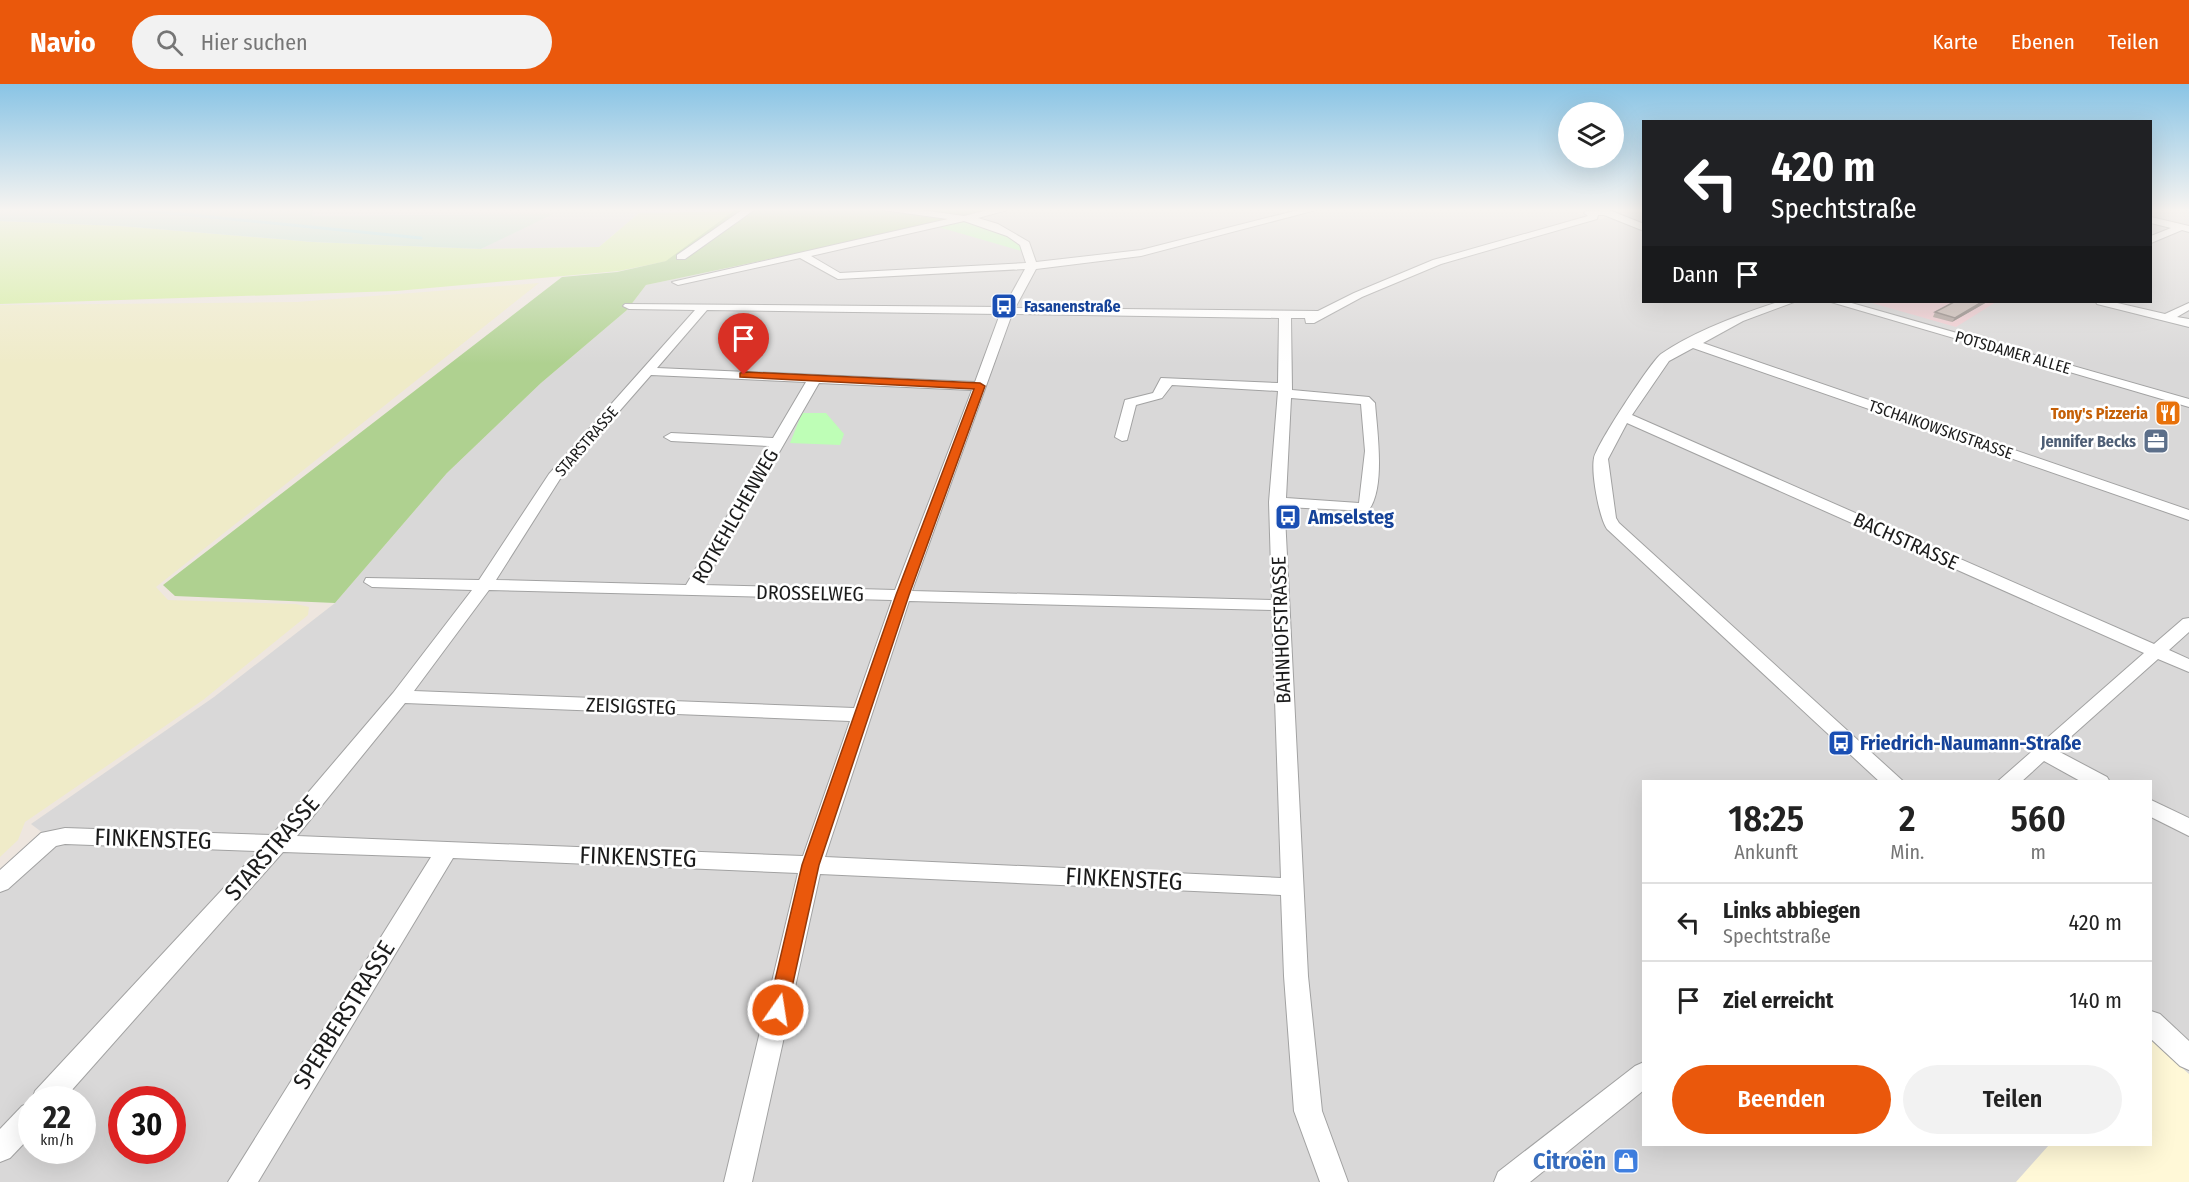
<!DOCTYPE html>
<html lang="de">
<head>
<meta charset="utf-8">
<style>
	:root { --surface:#fff; --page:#f2f2f2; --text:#222; --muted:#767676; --line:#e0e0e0; --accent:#ea580c }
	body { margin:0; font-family:"Fira Sans Condensed",sans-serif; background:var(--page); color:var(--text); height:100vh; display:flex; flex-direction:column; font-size:22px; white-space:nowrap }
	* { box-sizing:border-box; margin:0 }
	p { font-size:20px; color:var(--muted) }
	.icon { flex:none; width:33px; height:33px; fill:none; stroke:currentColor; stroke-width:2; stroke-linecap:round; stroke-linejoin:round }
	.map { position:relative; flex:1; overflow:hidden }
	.details { position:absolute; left:1642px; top:696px; width:510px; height:366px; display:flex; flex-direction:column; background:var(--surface); border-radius:0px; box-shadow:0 6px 24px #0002 }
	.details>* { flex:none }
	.banner { position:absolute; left:1642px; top:36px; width:510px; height:183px; border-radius:0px; box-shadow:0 6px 24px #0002; background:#202124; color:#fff; overflow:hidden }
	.tools { position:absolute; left:1558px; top:18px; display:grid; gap:12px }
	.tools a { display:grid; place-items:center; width:66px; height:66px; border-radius:50%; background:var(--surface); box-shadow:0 6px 24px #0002; font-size:30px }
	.speed { position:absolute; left:18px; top:1002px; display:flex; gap:12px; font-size:30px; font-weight:700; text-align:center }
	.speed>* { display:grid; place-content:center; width:78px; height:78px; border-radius:50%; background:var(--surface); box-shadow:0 6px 24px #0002; line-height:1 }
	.speed small { font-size:15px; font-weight:400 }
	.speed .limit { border:9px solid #d22; background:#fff; color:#111 }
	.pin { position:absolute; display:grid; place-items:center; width:51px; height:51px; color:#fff; margin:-62px -26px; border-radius:50% 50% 50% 0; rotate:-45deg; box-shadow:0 0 6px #0007 }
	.pin .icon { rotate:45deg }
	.me { position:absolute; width:66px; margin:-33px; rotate:13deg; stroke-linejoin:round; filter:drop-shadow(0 0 4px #0008) }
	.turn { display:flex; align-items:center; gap:21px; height:126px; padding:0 30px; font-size:27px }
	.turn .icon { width:78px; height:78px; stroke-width:2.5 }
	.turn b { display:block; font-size:42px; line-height:51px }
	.then { display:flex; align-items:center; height:57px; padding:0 30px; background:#0003; gap:12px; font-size:22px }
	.eta { display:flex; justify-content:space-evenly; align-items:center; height:102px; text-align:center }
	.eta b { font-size:36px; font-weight:600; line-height:42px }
	.cta { display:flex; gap:12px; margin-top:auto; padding:12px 30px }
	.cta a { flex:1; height:69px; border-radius:36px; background:var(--accent); color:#fff; font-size:24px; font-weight:600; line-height:69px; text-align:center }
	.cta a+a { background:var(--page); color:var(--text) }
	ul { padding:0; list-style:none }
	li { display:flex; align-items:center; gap:18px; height:78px; padding:0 30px; border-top:2px solid var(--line) }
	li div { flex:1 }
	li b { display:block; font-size:22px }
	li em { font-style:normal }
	header { display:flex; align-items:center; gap:36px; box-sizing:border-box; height:84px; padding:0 30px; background:var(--accent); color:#fff }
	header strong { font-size:28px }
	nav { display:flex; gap:33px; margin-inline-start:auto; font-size:21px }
	.search { width:420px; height:54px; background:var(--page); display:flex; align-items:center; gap:15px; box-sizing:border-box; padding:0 21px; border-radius:33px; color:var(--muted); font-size:22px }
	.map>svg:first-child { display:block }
	.residential { fill:#d9d8d8; fill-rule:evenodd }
	.commercial { fill:#f1ccd1 }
	.education { fill:#fff8d7 }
	.farmland { fill:#efebc8 }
	.grass { fill:#d4ee9f }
	.forest { fill:#afd190 }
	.wetland { fill:#bbdec7 }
	.park { fill:#befeb6 }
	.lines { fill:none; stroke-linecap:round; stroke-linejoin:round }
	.stream { stroke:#9bdde0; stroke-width:3 }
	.minor-casing { stroke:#a2a2a2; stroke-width:2 }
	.minor { fill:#fff; fill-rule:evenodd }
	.wall { fill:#b1a39e }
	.shaded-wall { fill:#908581 }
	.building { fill:#cebeb8; stroke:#908581; stroke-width:1.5 }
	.route { fill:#ea580c; stroke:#983908; stroke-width:1.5 }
	.labels { text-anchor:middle; stroke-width:5; stroke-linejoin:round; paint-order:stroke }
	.far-transit-label { font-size:16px; font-weight:bold; fill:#164399; stroke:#fff; text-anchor:start }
	.far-street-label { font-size:16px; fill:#1b1b1b; stroke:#fff }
	.far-food-label { font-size:16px; font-weight:bold; fill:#c56008; stroke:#fff; text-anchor:end }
	.far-service-label { font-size:16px; font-weight:bold; fill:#4e5e75; stroke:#fff; text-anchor:end }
	.street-label { font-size:20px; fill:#1b1b1b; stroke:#fff }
	.transit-label { font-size:20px; font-weight:bold; fill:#164399; stroke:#fff; text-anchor:start }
	.near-street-label { font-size:24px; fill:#1b1b1b; stroke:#fff }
	.near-shop-label { font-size:24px; font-weight:bold; fill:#366cbe; stroke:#fff; text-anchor:end }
</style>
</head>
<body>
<header>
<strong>Navio</strong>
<div class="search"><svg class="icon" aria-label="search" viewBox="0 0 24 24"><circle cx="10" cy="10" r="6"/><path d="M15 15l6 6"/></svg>Hier suchen</div>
<nav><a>Karte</a><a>Ebenen</a><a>Teilen</a></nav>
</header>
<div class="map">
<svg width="2189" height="1098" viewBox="0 0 2189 1098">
	<rect width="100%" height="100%" fill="#eee6df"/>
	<!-- residential -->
	<g class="residential">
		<path d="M313 126H746L639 129 599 163 481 165 551 130 312 132Z"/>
		<path d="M1002 126H1569L1596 136 1644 126V218H2151V126H2189V1098H0V787L43 749 31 740 214 613 335 519 447 389 541 299 627 226 646 201ZM1644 698H2151V1060H1644ZM32 1016H82V1066H32ZM122 1016H172V1066H122Z"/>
	</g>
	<!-- commercial -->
	<path class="commercial" d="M1874 218H1996L1956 243 1872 219Z"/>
	<!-- education -->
	<path class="education" d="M2151 956 2189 990V1098H2016L2049 1061 2151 1060Z"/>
	<!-- farmland -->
	<path class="farmland" d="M539 199 156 503 168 516 296 520 309 523 308 531 203 616 25 738 18 756 0 773V221L297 218Z"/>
	<!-- grass -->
	<path class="grass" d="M744 127 667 177 619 187 396 207 0 220V137L120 142 313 158 481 165 599 163 639 129Z"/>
	<!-- forest -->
	<path class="forest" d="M735 126H1002L646 201 627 226 541 299 447 389 335 519 175 512 163 501 562 193 617 188 666 177Z"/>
	<!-- wetland -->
	<path class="wetland" d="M0 126H313L312 132 553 130 481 165 313 158 120 142 0 137Z"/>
	<!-- park -->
	<g class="park">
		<path d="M957 137 972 139 1017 156 1025 168 935 142Z"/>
		<path d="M802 329H826L844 350 840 361 790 359Z"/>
	</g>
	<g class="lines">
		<!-- stream -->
		<path class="stream" d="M140 126 421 154"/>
		<!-- minor casing -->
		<g class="minor-casing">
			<g id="minor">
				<path d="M742 126H754L685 175H677V171Z"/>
				<path d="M883 126H920L964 132 988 126H1007L978 134 998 140 1029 158 1036 178 1141 166 1298 126H1316L1141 172 1036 185 1015 224 1318 227 1354 209 1433 176 1588 132 1584 129 1586 127 1609 126 1644 140V147L1604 131H1598L1597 135 1441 180 1362 213 1314 239H1306L1305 234H1291L1292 306 1369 313 1375 319C1377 347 1386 405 1368 427L1285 423V432L1308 892 1322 1027 1348 1098H1320L1294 1027 1284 892 1281 811 820 790 752 1098H724L798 789 453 774 258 1098H228L431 773 283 768 63 1016H32L35 1007 258 767 65 760 56 762 8 805 0 808V786L41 749 65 744 272 751 393 609 472 506 372 503 364 498 366 494 479 496 549 390 695 226 629 225 623 222 625 220 1004 223 1025 185 838 195 800 174 678 201 672 198 948 135ZM964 137 1007 152 1020 161 1026 179 840 189 811 172ZM707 226 1000 230 975 298 657 284ZM1012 230 1279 234 1278 299 1161 294 1153 309 1125 316 1115 353 1122 357 1127 356 1136 321 1162 314 1172 301 1278 307 1269 418 1272 516 912 507ZM651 291 806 298 773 354 671 349 664 353 671 357 769 362 686 501 496 496 560 395ZM819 299 972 306 895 506 703 501ZM1291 314 1361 320 1365 367 1359 419 1286 414ZM489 506 892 516 854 624 414 607ZM909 517 1272 526 1281 794 825 773ZM405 619 850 637 803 772 297 752Z"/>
				<path d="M2151 133 2189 142V148L2182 146 2151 159V152L2171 144 2151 139Z"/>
				<path d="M1778 218H1794L1743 237 1703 259 2189 426V436L1693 264 1669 277 1632 331 2154 560 2183 535 2189 534V548L2169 566 2189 575V588L2158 575 2056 666 2107 693 2110 698H2082L2044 677 2021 698H1997L2144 569 1627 339 1608 375 1616 434 1619 439 1904 698H1880L1607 445C1599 433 1591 389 1594 374 1597 360 1650 279 1661 270 1693 248 1741 230 1778 218Z"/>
				<path d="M1831 218H1848L2189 315V323Z"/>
				<path d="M2096 218H2113L2165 230 2189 219V226L2177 233 2189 235V243L2097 220Z"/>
				<path d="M2151 716 2189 734V752L2151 733Z"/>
				<path d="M2151 927 2160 930 2189 957V986L2180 982 2151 955Z"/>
				<path d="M1644 978V1006L1530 1098H1494L1498 1088 1635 982Z"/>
				<path d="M32 1018V1051L10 1074 0 1078V1045L22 1022Z"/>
			</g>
		</g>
		<!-- minor -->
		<use href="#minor" class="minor"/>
	</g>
	<!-- wall -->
	<path class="wall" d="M1954 218H1987L1952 238 1933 233 1935 228Z"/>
	<!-- shaded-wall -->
	<path class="shaded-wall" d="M1982 218H1987L1952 238 1955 234Z"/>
	<!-- building -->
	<path class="building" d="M1954 218H1982L1955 234 1935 228Z"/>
	<!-- sky -->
	<linearGradient id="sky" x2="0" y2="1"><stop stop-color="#89c4e5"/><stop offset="0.45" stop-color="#f7f4f1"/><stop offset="1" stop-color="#f7f4f1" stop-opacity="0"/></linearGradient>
	<rect width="2189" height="280" fill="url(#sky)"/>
	<!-- route -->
	<path class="route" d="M744 288 980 299 985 302 909 511 819 781 787 926 784 931 778 934 771 931 768 926 802 781 896 511 974 305 740 293V289Z"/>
	<!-- icons -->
	<defs>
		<g id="bus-square" transform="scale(1.35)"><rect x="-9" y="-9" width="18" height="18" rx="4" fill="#1a4fb4" stroke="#fff"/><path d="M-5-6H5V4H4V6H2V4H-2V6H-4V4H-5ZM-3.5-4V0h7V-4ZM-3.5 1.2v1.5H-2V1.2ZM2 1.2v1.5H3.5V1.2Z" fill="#fff"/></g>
		<g id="restaurant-square" transform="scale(1.35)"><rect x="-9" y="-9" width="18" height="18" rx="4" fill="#e8710a" stroke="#fff"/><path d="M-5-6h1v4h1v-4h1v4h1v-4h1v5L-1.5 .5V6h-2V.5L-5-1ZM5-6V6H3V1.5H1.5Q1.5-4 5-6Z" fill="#fff"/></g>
		<g id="office-square" transform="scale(1.35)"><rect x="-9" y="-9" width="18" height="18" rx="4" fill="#5c6f8a" stroke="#fff"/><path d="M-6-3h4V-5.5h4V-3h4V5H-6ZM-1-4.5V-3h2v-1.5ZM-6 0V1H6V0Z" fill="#fff"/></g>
		<g id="shop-square" transform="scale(1.35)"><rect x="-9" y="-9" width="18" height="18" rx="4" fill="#3f7fe0" stroke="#fff"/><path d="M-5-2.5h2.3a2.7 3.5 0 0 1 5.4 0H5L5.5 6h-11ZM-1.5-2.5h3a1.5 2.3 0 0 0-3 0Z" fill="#fff"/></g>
	</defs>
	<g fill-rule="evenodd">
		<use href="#bus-square" x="1004" y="222"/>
		<use href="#restaurant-square" x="2168" y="329"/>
		<use href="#office-square" x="2156" y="357"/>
		<use href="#bus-square" x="1288" y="433"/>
		<use href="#bus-square" x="1841" y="659"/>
		<use href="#shop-square" x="1626" y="1077"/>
	</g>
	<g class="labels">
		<!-- far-transit labels -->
		<g class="far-transit-label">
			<text x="1024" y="228">Fasanenstraße</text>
		</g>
		<!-- far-street labels -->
		<g class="far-street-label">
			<text transform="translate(2013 268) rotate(16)" y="6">POTSDAMER ALLEE</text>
			<text transform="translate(1941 345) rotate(19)" y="6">TSCHAIKOWSKISTRASSE</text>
			<text transform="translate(586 357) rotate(-49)" y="6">STARSTRASSE</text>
		</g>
		<!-- far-food labels -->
		<g class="far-food-label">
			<text x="2148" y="335">Tony's Pizzeria</text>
		</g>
		<!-- far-service labels -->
		<g class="far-service-label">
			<text x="2136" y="363">Jennifer Becks</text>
		</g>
		<!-- street labels -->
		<g class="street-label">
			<text transform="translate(735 432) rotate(-60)" y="7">ROTKEHLCHENWEG</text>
			<text transform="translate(1906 457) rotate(24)" y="7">BACHSTRASSE</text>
			<text transform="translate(810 509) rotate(1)" y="7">DROSSELWEG</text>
			<text transform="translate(1281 546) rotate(-92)" y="7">BAHNHOFSTRASSE</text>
			<text transform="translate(631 622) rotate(2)" y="7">ZEISIGSTEG</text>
		</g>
		<!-- transit labels -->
		<g class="transit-label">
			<text x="1308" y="440">Amselsteg</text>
			<text x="1860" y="666">Friedrich-Naumann-Straße</text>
		</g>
		<!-- near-street labels -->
		<g class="near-street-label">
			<text transform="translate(153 755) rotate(2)" y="8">FINKENSTEG</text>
			<text transform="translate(272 764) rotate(-49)" y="8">STARSTRASSE</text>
			<text transform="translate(638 773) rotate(2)" y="8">FINKENSTEG</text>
			<text transform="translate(1124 795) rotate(3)" y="8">FINKENSTEG</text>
			<text transform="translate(344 931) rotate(-58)" y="8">SPERBERSTRASSE</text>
		</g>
		<!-- near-shop labels -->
		<g class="near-shop-label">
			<text x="1606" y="1085">Citroën</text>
		</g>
	</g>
</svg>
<div class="tools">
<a><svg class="icon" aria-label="layers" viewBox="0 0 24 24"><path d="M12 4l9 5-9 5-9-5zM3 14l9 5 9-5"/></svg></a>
</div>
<div class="speed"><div>22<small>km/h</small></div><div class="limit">30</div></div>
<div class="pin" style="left:744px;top:291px;background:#d93025"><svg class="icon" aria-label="arrive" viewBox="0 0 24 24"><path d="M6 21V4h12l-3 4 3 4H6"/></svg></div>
<svg class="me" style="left:778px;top:926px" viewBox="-20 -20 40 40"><circle r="17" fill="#ea580c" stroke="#fff" stroke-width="3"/><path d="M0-11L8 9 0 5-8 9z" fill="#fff"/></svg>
<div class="banner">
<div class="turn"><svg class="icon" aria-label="left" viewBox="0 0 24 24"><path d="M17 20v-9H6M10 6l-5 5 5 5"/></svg><div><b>420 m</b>Spechtstraße</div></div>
<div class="then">Dann<svg class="icon" aria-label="arrive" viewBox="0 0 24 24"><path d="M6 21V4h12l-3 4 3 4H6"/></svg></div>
</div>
<section class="details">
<div class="eta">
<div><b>18:25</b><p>Ankunft</p></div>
<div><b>2</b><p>Min.</p></div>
<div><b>560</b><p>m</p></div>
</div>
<ul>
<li><svg class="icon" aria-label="left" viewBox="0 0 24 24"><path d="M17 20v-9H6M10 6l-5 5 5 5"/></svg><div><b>Links abbiegen</b><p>Spechtstraße</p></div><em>420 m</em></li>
<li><svg class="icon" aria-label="arrive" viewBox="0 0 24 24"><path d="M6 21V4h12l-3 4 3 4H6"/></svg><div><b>Ziel erreicht</b></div><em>140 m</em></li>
</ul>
<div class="cta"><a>Beenden</a><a>Teilen</a></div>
</section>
</div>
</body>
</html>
